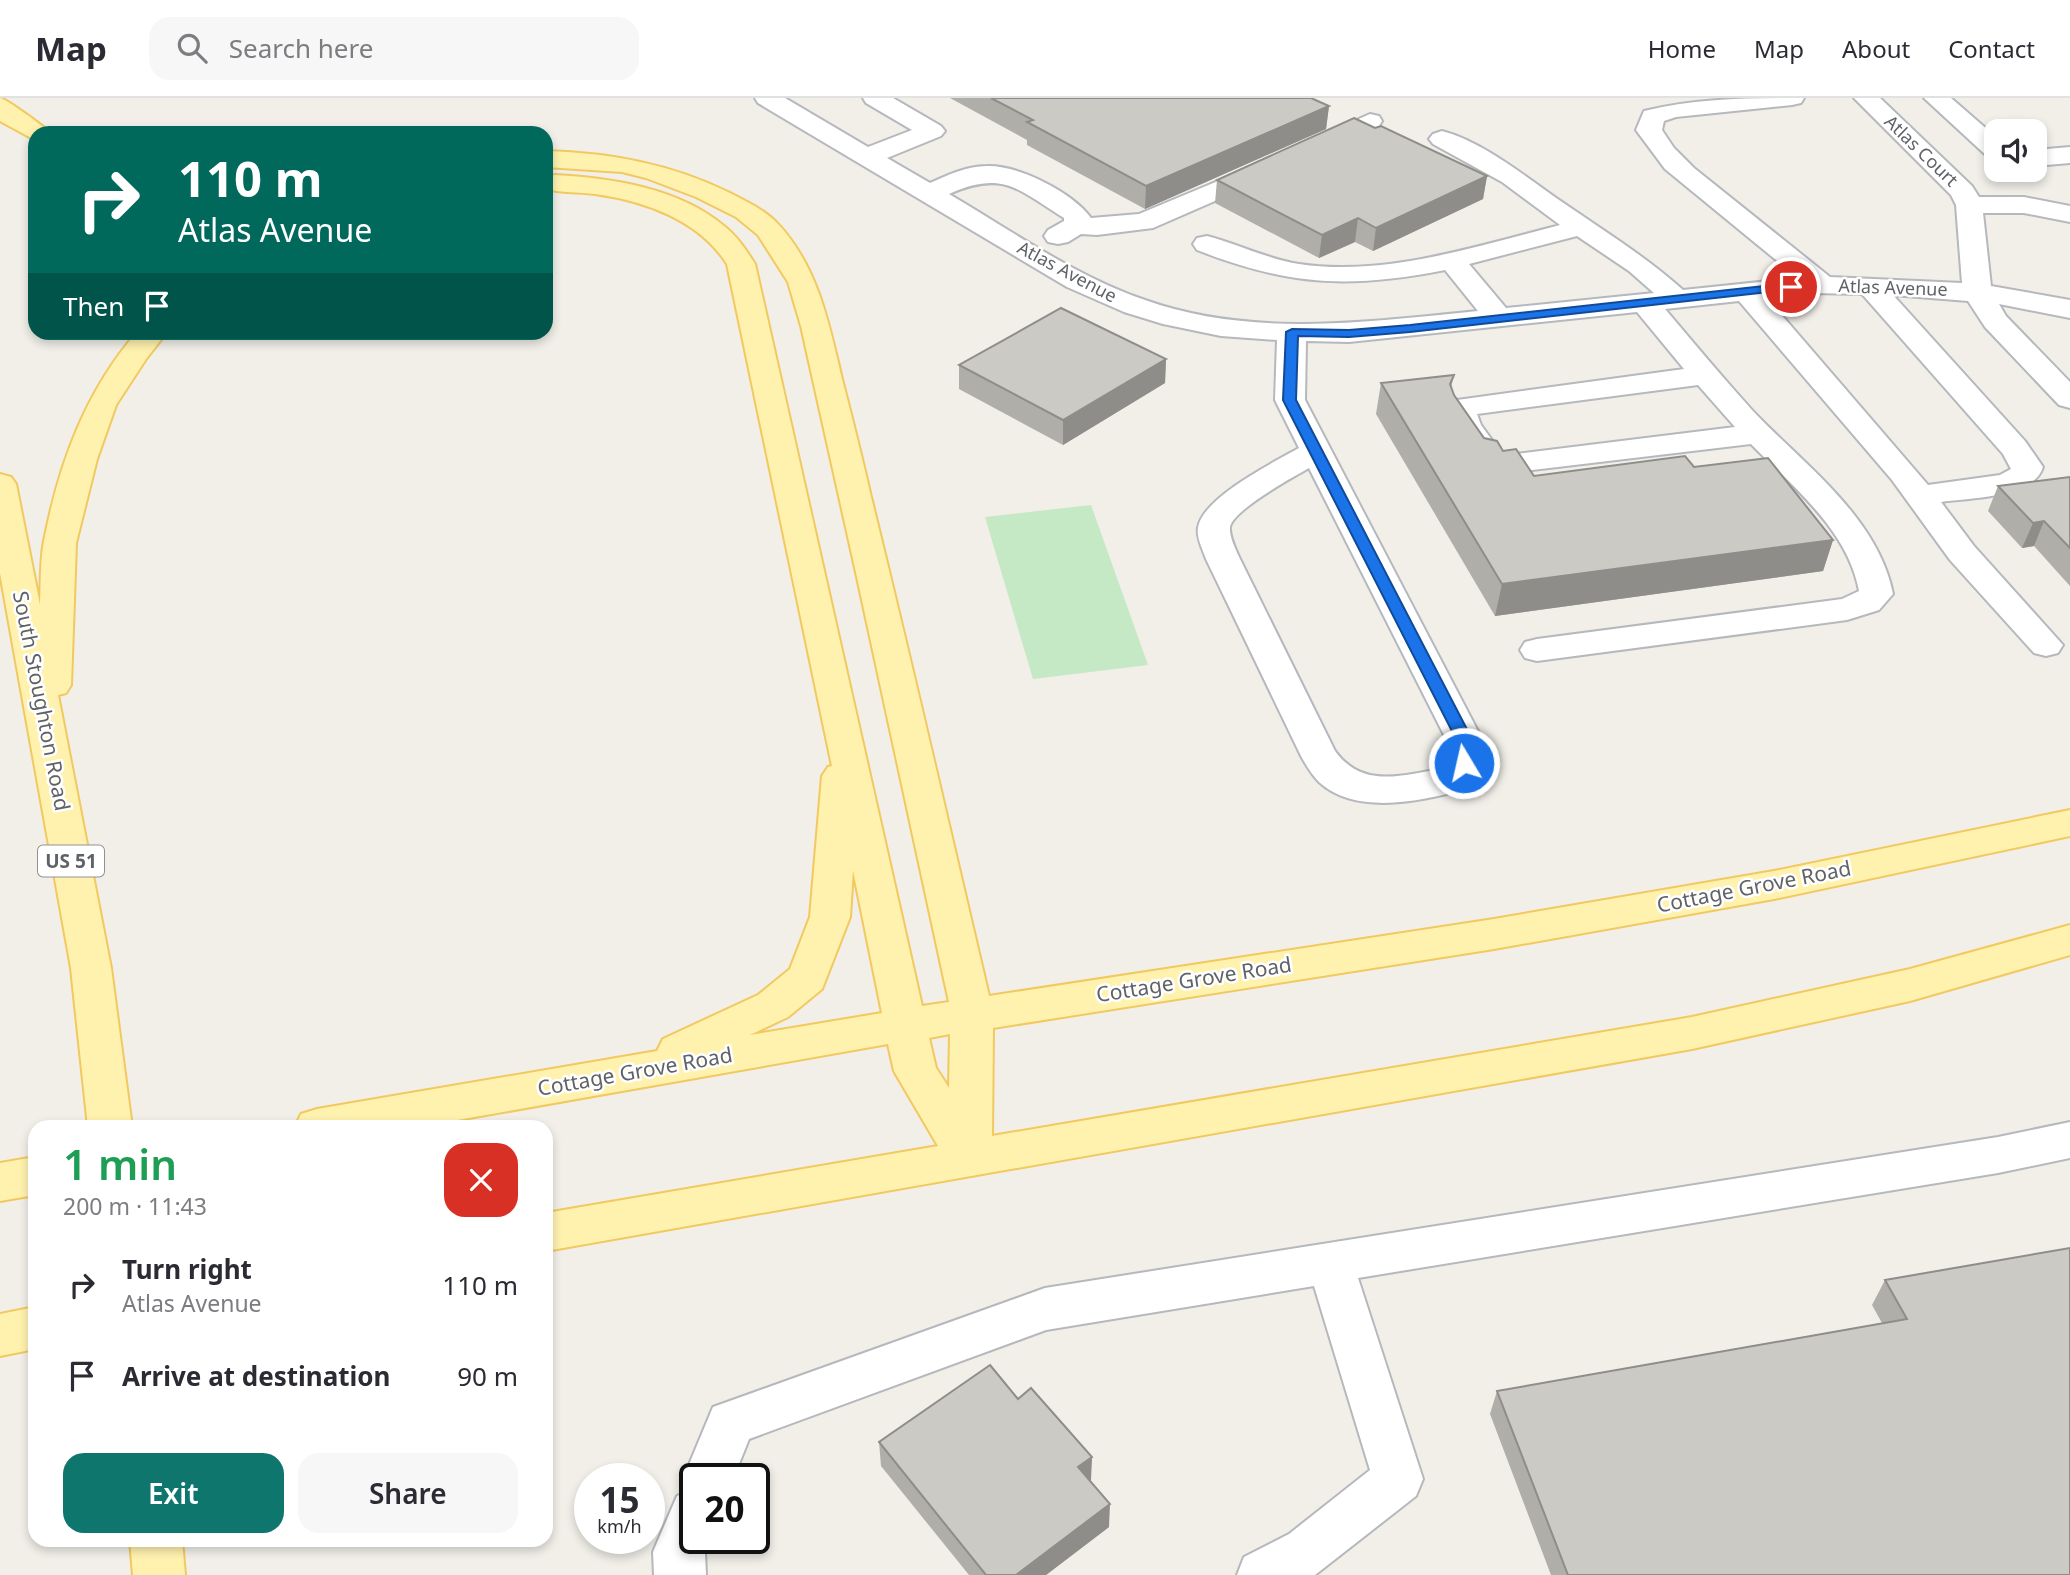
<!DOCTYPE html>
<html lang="en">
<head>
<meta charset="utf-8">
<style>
	:root { --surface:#fff; --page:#f7f7f7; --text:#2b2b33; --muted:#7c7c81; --line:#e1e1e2; --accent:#0f766e }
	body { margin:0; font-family:"Noto Sans",sans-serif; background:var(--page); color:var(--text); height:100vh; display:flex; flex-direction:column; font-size:26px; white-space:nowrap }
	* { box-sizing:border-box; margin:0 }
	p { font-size:23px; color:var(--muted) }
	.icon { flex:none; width:38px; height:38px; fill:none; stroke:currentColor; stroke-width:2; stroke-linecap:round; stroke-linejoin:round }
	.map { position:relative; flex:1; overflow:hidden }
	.side { position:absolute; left:28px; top:1022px; width:525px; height:427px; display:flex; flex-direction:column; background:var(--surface); border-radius:21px; box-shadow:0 4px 10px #0003 }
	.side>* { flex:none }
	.guide { position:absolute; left:28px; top:28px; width:525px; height:214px; border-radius:21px; box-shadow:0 4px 10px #0003; background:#00695c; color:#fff; overflow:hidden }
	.controls { position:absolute; left:1984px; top:21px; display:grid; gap:14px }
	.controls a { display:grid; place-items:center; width:63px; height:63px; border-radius:14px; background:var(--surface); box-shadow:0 4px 10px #0003; font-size:35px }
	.speed { position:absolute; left:574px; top:1365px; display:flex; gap:14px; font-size:35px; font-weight:700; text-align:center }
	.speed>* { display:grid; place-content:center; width:91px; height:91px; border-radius:50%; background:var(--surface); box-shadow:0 4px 10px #0003; line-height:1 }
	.speed small { font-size:18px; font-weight:400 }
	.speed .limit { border:4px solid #111; border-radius:10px; background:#fff; color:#111 }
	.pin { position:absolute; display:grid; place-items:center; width:60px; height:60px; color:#fff; margin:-30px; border:4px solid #fff; border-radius:50%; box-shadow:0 2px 7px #0007 }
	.me { position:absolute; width:77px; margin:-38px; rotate:351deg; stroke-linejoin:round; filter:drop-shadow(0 0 5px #0008) }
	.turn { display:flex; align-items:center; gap:24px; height:147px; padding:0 35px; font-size:32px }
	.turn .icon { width:91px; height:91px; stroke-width:2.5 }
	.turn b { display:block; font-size:49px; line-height:60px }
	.then { display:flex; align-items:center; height:66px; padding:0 35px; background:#0003; gap:14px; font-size:26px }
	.round { display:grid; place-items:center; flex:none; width:74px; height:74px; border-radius:21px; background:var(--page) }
	.head { display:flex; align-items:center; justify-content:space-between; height:119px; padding:0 35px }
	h1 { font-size:42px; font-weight:600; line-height:52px; color:#1e9e55 }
	.button { display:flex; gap:14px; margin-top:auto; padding:14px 35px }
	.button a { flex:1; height:80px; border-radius:21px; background:var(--accent); color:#fff; font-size:28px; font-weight:600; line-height:80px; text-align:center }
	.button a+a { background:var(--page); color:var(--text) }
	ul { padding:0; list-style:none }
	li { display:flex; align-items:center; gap:21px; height:91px; padding:0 35px }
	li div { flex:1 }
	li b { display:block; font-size:26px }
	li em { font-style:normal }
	header { display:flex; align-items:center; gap:42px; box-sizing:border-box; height:98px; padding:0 35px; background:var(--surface); border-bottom:2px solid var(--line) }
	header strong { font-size:33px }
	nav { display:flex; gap:38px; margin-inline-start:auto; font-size:24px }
	.search { width:490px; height:63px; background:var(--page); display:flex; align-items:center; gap:18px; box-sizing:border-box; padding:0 24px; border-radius:21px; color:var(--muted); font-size:26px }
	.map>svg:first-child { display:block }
	.green { fill:#c5e8c5 }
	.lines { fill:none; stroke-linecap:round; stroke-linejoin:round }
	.minor-casing { stroke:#b5b8bc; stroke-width:4 }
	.major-casing { stroke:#f2c960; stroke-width:4 }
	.minor { fill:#fff; fill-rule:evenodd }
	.major { fill:#fff2af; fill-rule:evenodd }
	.wall { fill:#afaea9 }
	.shaded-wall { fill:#8f8d8a }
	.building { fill:#cccac5; stroke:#8f8d8a; stroke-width:2 }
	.route { fill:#1a73e8; stroke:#114b97; stroke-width:2 }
	.labels { text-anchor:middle; stroke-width:5; stroke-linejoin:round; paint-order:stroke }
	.far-street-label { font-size:18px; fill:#5f6368; stroke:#fff }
	.shield { fill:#fff; stroke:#8f9295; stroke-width:2 }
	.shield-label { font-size:19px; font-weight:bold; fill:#5f6368 }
	.street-label { font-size:21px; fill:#5f6368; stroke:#fff }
</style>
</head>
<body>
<header>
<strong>Map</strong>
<div class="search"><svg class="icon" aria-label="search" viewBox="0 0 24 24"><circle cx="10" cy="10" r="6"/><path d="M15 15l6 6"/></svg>Search here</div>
<nav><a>Home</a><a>Map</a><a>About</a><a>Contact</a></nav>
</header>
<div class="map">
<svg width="2070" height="1477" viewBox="0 0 2070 1477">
	<rect width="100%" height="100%" fill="#f1efe8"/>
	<!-- green -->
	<path class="green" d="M1091 407 1148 567 1033 581 985 419Z"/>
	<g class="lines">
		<!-- minor casing -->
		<g class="minor-casing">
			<g id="minor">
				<path d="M755 0H785L868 49 912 32 866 5 863 0H893L941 28 945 33 941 38 887 60 930 85C948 77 967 68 987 68 1019 67 1073 95 1091 120L1139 116 1254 68 1263 65 1272 68 1276 73 1272 78 1153 130 1097 137 1081 136 1068 144 1058 146 1048 144 1044 138 1048 132 1064 123V120C1018 91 1003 72 949 96 1012 133 1075 178 1145 202 1252 240 1368 224 1478 213L1445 172C1349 191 1289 188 1197 152L1193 146 1197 140 1207 138C1238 146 1267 161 1299 166 1384 179 1478 148 1560 127L1502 84 1433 46 1429 41 1433 36 1442 33C1484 44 1527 80 1562 104 1604 133 1645 158 1683 192L1798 180 1665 71 1636 32 1644 13C1697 0 1750 0 1804 0L1801 5 1792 7 1676 19 1664 23 1662 32 1674 50 1694 70 1830 179 1962 185 1956 107 1951 97 1854 0H1880L1972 88 1979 99H2024L2070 108V124L2024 115H1983L1991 188 2070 202V220L1999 206 2006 218 2070 284V310L2059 307 1985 229 1968 203 1893 197 2025 343 2043 369C2034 400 1969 400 1941 404L1974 448 2063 547 2058 555 2046 558 2034 555 1950 462 1892 382 1739 203 1665 211C1694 245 1722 279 1752 312 1803 366 1878 419 1893 496L1879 512 1847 522 1537 563 1525 560 1520 552 1525 544 1537 541 1842 501 1859 493C1848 432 1792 388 1751 346L1507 375 1480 370 1451 327 1447 316 1457 302 1684 271 1637 214 1349 244 1306 243 1305 302 1481 639 1483 665 1465 691C1423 703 1356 718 1319 684 1312 677 1306 667 1301 658L1206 461C1203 452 1196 439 1198 430 1202 400 1274 364 1299 350L1275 302 1277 242 1221 238 1163 226 1124 214 1067 189 758 5ZM1577 138 1629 173 1654 195 1506 210 1469 166ZM1811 195 1862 196 2003 356 2011 371 2000 377 1928 387 1767 200ZM1698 287 1735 329 1507 357 1502 356 1481 327 1477 316ZM1309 370 1445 639V664L1440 671C1400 678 1362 690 1335 653L1240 461C1236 452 1229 439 1230 429 1233 412 1293 379 1309 370Z"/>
				<path d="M1924 0H1951L1997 40V62L1988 59Z"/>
				<path d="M1370 16 1379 18 1382 23 1379 28 1327 53 1318 56 1309 53 1305 48 1309 43Z"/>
				<path d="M2070 49V65L2035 68V52Z"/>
				<path d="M2070 1024V1060L1998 1075 1358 1180 1423 1381 1416 1398 1315 1477H1237L1244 1459 1289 1436 1370 1372 1314 1188 1046 1232 749 1341 733 1381H695V1440H711L705 1454 706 1477H654L653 1454 677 1398 688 1393 683 1381 713 1309 1045 1190 1998 1039Z"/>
			</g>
		</g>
		<!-- major casing -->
		<g class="major-casing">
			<g id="major">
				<path d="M0 0C6 1 45 29 50 35H35V42L0 23Z"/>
				<path d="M546 53C611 55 671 66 730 95 747 104 765 112 778 126 818 169 829 226 842 281 852 320 862 359 871 399 912 565 950 732 989 898L1494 821 1774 773 2070 712V738L1774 801 1494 851 993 930 992 1038 1692 919 1910 871 2070 827V857L1910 903 1692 951 546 1153V1115L938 1048 894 973 888 946 418 1029H295L301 1016 317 1011 657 953 663 941 758 897 790 871 810 819 822 678 828 669 832 668 727 166C699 122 645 103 595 96 579 94 562 95 546 91V79L555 77C612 80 679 90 724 128 737 138 746 152 755 166L922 908 949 904 857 479 801 228 788 184 758 137 736 119 696 99 646 80 622 74 546 69ZM853 772 882 915 750 937 788 919 822 891 850 819ZM950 936 949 990 936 970 929 940Z"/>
				<path d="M137 234H167L146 261 116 307 97 361 76 445 71 587 66 595 58 597 111 870 132 1029H88L71 870 0 475V376L11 379 16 386 40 507C41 486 40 463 44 443 59 366 85 294 137 234Z"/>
				<path d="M35 1059V1097L0 1103V1065Z"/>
				<path d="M35 1209V1251L0 1258V1216Z"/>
				<path d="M130 1442H182L185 1477H133Z"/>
			</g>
		</g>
		<!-- minor -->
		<use href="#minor" class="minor"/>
		<!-- major -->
		<use href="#major" class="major"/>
	</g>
	<!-- wall -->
	<g class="wall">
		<path d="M950 0H1311L1329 8 1326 31 1145 111 1027 47V42Z"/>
		<path d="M1375 30 1487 78 1483 101 1373 153 1355 144 1319 160 1215 105 1217 82Z"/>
		<path d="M1166 261 1165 285 1063 347 959 291V267Z"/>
		<path d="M1454 277 1451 290 1454 297 1484 340 1503 353 1534 378 1694 369 1833 442 1823 473 1495 518 1376 316 1381 285Z"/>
		<path d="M2070 379V488L2034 448 2022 450 1988 413 1998 388Z"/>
		<path d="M1885 1182 2070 1477H1551L1490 1316 1497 1293 1882 1225 1872 1207Z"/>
		<path d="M1018 1301 1092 1359 1090 1383 1109 1429 1046 1477H969L881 1368 879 1344Z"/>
	</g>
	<!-- shaded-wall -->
	<g class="shaded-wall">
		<path d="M1329 8 1326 31 1145 111 1146 88Z"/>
		<path d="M1487 78 1483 101 1373 153 1376 130Z"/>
		<path d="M1358 120 1355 144 1319 160 1322 137Z"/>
		<path d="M1166 261 1165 285 1063 347V322Z"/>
		<path d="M2044 423 2034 448 2022 450 2033 425Z"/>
		<path d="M1833 442 1823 473 1495 518 1502 486Z"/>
		<path d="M1092 1359 1091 1382 1077 1392 1078 1369Z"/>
		<path d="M1110 1406 1109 1429 1046 1477H1016Z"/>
	</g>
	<!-- building -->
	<g class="building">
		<path d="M991 0H1311L1329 8 1146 88 1027 24 1033 22Z"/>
		<path d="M1354 20 1375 30 1381 28 1487 78 1376 130 1358 120 1322 137 1217 82Z"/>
		<path d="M1061 210 1166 261 1063 322 959 267Z"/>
		<path d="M1454 277 1450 286 1454 297 1484 340 1497 343 1503 353 1516 351 1534 378 1685 358 1694 369 1768 360 1833 442 1502 486 1381 285Z"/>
		<path d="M2070 379V450L2044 423 2033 425 1998 388Z"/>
		<path d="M2070 1150V1477H1568L1497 1293 1907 1221 1885 1182Z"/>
		<path d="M990 1267 1018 1301 1031 1290 1092 1359 1078 1369 1110 1406 1016 1477H986L879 1344Z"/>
	</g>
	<!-- route -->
	<path class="route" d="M1791 185 1795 186V191L1410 234 1349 239 1298 238 1296 302 1471 639 1472 665 1464 670 1459 669 1455 639 1283 302 1286 234 1292 231 1349 232 1410 227Z"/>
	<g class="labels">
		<!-- far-street labels -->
		<g class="far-street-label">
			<text transform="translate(1921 53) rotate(44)" y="6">Atlas Court</text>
			<text transform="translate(1067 174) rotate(28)" y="6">Atlas Avenue</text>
			<text transform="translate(1893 190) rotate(2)" y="6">Atlas Avenue</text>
		</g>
		<!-- shield labels -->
		<rect class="shield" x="38" y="747.5" width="66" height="31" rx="5"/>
		<g class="shield-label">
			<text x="71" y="770">US 51</text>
		</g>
		<!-- street labels -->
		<g class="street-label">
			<text transform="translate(41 603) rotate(79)" y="7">South Stoughton Road</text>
			<text transform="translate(1754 789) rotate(-11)" y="7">Cottage Grove Road</text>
			<text transform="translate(1194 882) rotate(-9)" y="7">Cottage Grove Road</text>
			<text transform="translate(635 974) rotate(-10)" y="7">Cottage Grove Road</text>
		</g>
	</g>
</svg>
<div class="controls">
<a><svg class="icon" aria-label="sound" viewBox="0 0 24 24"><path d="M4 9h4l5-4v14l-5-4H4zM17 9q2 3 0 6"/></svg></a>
</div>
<div class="speed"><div>15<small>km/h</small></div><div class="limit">20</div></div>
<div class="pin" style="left:1791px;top:189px;background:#d93025"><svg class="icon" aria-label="arrive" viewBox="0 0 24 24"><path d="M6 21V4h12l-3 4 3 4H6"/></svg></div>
<svg class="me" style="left:1464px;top:665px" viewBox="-20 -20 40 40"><circle r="17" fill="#1a73e8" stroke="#fff" stroke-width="3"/><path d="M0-11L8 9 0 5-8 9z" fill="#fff"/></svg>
<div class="guide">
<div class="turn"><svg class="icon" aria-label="right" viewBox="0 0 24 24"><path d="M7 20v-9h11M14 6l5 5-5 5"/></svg><div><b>110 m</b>Atlas Avenue</div></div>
<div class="then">Then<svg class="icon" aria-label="arrive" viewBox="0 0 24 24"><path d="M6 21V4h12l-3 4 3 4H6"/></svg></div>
</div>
<section class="side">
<div class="head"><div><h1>1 min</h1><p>200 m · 11:43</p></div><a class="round" style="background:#d93025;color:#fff"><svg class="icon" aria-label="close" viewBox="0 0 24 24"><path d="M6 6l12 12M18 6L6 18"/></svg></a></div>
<ul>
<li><svg class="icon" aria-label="right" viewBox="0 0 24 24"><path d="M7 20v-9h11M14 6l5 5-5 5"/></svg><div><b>Turn right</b><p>Atlas Avenue</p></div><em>110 m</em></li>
<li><svg class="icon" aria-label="arrive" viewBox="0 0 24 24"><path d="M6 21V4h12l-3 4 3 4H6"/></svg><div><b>Arrive at destination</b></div><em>90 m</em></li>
</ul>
<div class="button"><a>Exit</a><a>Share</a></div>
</section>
</div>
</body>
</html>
